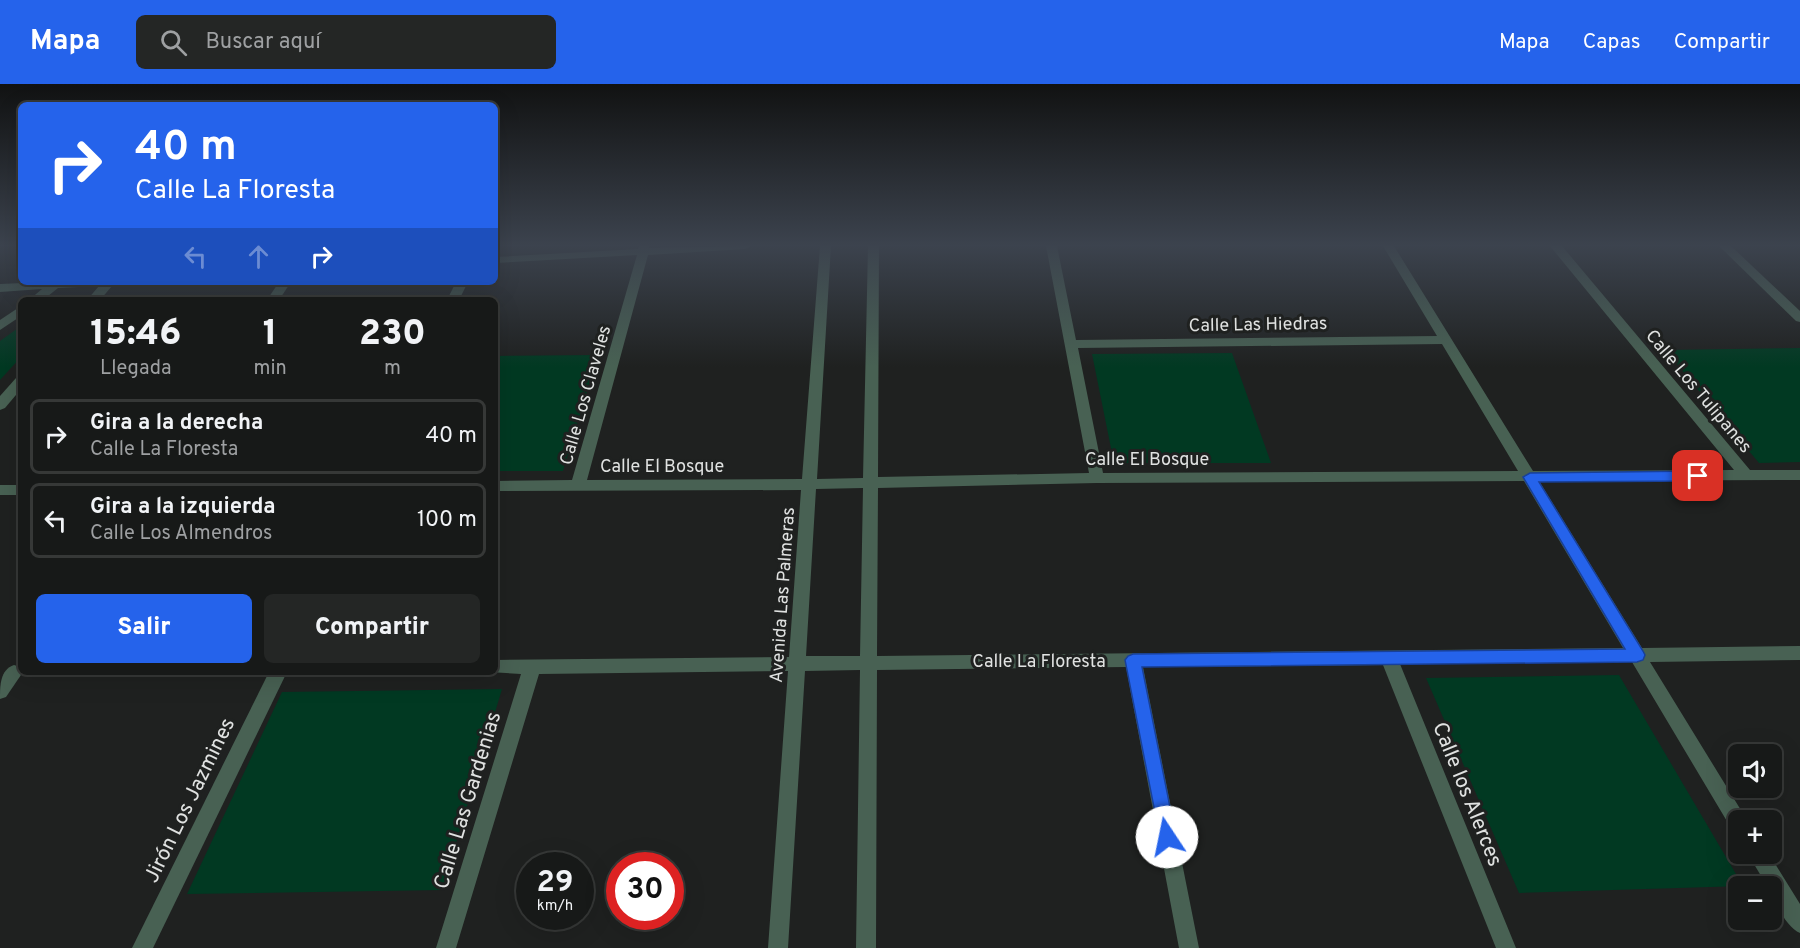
<!DOCTYPE html>
<html lang="es">
<head>
<meta charset="utf-8">
<style>
	:root { --surface:#171918; --page:#242625; --text:#f1f3f6; --muted:#9ea0a2; --line:#363837; --accent:#2563eb }
	body { margin:0; font-family:Overpass,sans-serif; background:var(--page); color:var(--text); height:100vh; display:flex; flex-direction:column; font-size:22px; white-space:nowrap }
	* { box-sizing:border-box; margin:0 }
	p { font-size:20px; color:var(--muted) }
	.icon { flex:none; width:33px; height:33px; fill:none; stroke:currentColor; stroke-width:2; stroke-linecap:round; stroke-linejoin:round }
	.map { position:relative; flex:1; overflow:hidden }
	.details { position:absolute; left:18px; top:213px; width:480px; height:378px; display:flex; flex-direction:column; background:var(--surface); border-radius:9px; box-shadow:0 6px 24px #0002,0 0 0 2px var(--line) }
	.details>* { flex:none }
	.banner { position:absolute; left:18px; top:18px; width:480px; height:183px; border-radius:9px; box-shadow:0 6px 24px #0002,0 0 0 2px var(--line); background:#2563eb; color:#fff; overflow:hidden }
	.buttons { position:absolute; left:1728px; top:660px; display:grid; gap:12px }
	.buttons a { display:grid; place-items:center; width:54px; height:54px; border-radius:9px; background:var(--surface); box-shadow:0 6px 24px #0002,0 0 0 2px var(--line); font-size:30px }
	.speed { position:absolute; left:516px; top:768px; display:flex; gap:12px; font-size:30px; font-weight:700; text-align:center }
	.speed>* { display:grid; place-content:center; width:78px; height:78px; border-radius:50%; background:var(--surface); box-shadow:0 6px 24px #0002,0 0 0 2px var(--line); line-height:1 }
	.speed small { font-size:15px; font-weight:400 }
	.speed .limit { border:9px solid #d22; background:#fff; color:#111 }
	.pin { position:absolute; display:grid; place-items:center; width:51px; height:51px; color:#fff; margin:-26px; border-radius:12px; box-shadow:0 3px 9px #0006 }
	.me { position:absolute; width:66px; margin:-33px; rotate:349deg; stroke-linejoin:round; filter:drop-shadow(0 0 4px #0008) }
	.turn { display:flex; align-items:center; gap:21px; height:126px; padding:0 18px; font-size:27px }
	.turn .icon { width:78px; height:78px; stroke-width:2.5 }
	.turn b { display:block; font-size:42px; line-height:51px }
	.lanes { display:flex; align-items:center; height:57px; padding:0 18px; background:#0003; justify-content:center; gap:30px; direction:ltr }
	.lanes .off { opacity:.35 }
	.eta { display:flex; justify-content:space-evenly; align-items:center; height:102px; text-align:center }
	.eta b { font-size:36px; font-weight:800; line-height:42px }
	.action { display:flex; gap:12px; margin-top:auto; padding:12px 18px }
	.action a { flex:1; height:69px; border-radius:9px; background:var(--accent); color:#fff; font-size:24px; font-weight:800; line-height:69px; text-align:center }
	.action a+a { background:var(--page); color:var(--text) }
	ul { padding:0; list-style:none }
	li { display:flex; align-items:center; gap:18px; height:75px; margin:0 12px 9px; padding:0 6px; border:3px solid var(--line); border-radius:9px }
	li div { flex:1 }
	li b { display:block; font-size:22px }
	li em { font-style:normal }
	header { display:flex; align-items:center; gap:36px; box-sizing:border-box; height:84px; padding:0 30px; background:var(--accent); color:#fff }
	header strong { font-size:28px }
	nav { display:flex; gap:33px; margin-inline-start:auto; font-size:21px }
	.search { width:420px; height:54px; background:var(--page); display:flex; align-items:center; gap:15px; box-sizing:border-box; padding:0 21px; border-radius:9px; color:var(--muted); font-size:22px }
	.map>svg:first-child { display:block }
	.green { fill:#013922 }
	.lines { fill:none; stroke-linecap:round; stroke-linejoin:round }
	.minor { fill:#486153; fill-rule:evenodd }
	.route { fill:#2563eb; stroke:#184099; stroke-width:1.5 }
	.labels { text-anchor:middle; stroke-width:6; stroke-linejoin:round; paint-order:stroke }
	.street-label { font-size:18px; fill:#e0e2e1; stroke:#1f2120 }
	.near-street-label { font-size:21px; fill:#e0e2e1; stroke:#1f2120 }
</style>
</head>
<body>
<header>
<strong>Mapa</strong>
<div class="search"><svg class="icon" aria-label="search" viewBox="0 0 24 24"><circle cx="10" cy="10" r="6"/><path d="M15 15l6 6"/></svg>Buscar aquí</div>
<nav><a>Mapa</a><a>Capas</a><a>Compartir</a></nav>
</header>
<div class="map">
<svg width="1800" height="864" viewBox="0 0 1800 864">
	<rect width="100%" height="100%" fill="#1f2120"/>
	<!-- green -->
	<g class="green">
		<path d="M21 242V273L0 296V257Z"/>
		<path d="M1800 264V378L1759 379 1665 266Z"/>
		<path d="M1232 269 1271 379H1114L1092 270Z"/>
		<path d="M598 271 563 387H495V272Z"/>
		<path d="M1619 591 1743 802 1519 809 1426 594Z"/>
		<path d="M502 605 442 806 187 810 282 608Z"/>
	</g>
	<g class="lines">
		<!-- minor -->
		<g class="minor">
			<path d="M639 162H649V164L751 162 745 165 648 171 587 396 802 395 820 162H831L817 395 863 394 868 162H879L878 393 1089 389 1046 162H1057L1076 256 1437 252 1383 162H1394L1533 387 1734 386 1550 162H1562L1750 386H1800V396L1539 397 1642 564 1800 562V576L1650 578 1747 736H1738V747L1731 744 1632 578 1400 580 1516 864H1496L1383 581 1143 583 1199 864H1179L1126 583 877 586 876 864H856L860 586 805 587 788 864H768L788 587 539 590 456 864H436L521 590 489 588H495V576L789 573 801 406 495 407V397L572 396 637 171 495 179V173L638 165ZM1442 260 1518 387 1103 389 1078 264ZM1524 397 1623 564 877 572 878 404 1097 399ZM863 404 860 572H806L816 405Z"/>
			<path d="M1719 162H1731L1800 227V238L1796 237Z"/>
			<path d="M46 198H119L112 202 100 216H87L99 202 58 204 43 216H29L42 205 0 208V200Z"/>
			<path d="M279 198H291L279 216H267Z"/>
			<path d="M456 198H468L459 216H447Z"/>
			<path d="M21 222V232L0 246V236Z"/>
			<path d="M21 293V305L5 324 0 326V312L16 294Z"/>
			<rect x="0" y="401" width="21" height="10"/>
			<path d="M14 581 20 583 23 588 6 613 0 615C0 601 0 586 14 581Z"/>
			<path d="M269 588H287L153 864H132Z"/>
			<path d="M1748 770H1769L1800 820V849C1787 844 1772 817 1772 802H1767Z"/>
		</g>
	</g>
	<!-- sky -->
	<linearGradient id="sky" x2="0" y2="1"><stop stop-color="#111212"/><stop offset="0.57" stop-color="#3c434e"/><stop offset="1" stop-color="#3c434e" stop-opacity="0"/></linearGradient>
	<rect width="1800" height="283" fill="url(#sky)"/>
	<!-- route -->
	<path class="route" d="M1698 387 1704 392 1698 397 1539 398 1643 567 1645 571 1643 576 1637 578 1142 583 1176 753 1174 759 1167 762 1161 759 1125 576 1128 572 1133 570 1625 565 1523 393 1530 389Z"/>
	<g class="labels">
		<!-- street labels -->
		<g class="street-label">
			<text transform="translate(1258 240) rotate(-1)" y="6">Calle Las Hiedras</text>
			<text transform="translate(1699 307) rotate(50)" y="6">Calle Los Tulipanes</text>
			<text transform="translate(585 311) rotate(-74)" y="6">Calle Los Claveles</text>
			<text x="1147" y="381">Calle El Bosque</text>
			<text x="662" y="388">Calle El Bosque</text>
			<text transform="translate(782 511) rotate(-86)" y="6">Avenida Las Palmeras</text>
			<text x="1039" y="583">Calle La Floresta</text>
		</g>
		<!-- near-street labels -->
		<g class="near-street-label">
			<text transform="translate(1468 710) rotate(68)" y="7">Calle los Alerces</text>
			<text transform="translate(189 716) rotate(-64)" y="7">Jirón Los Jazmines</text>
			<text transform="translate(467 716) rotate(-73)" y="7">Calle Las Gardenias</text>
		</g>
	</g>
</svg>
<div class="buttons">
<a><svg class="icon" aria-label="sound" viewBox="0 0 24 24"><path d="M4 9h4l5-4v14l-5-4H4zM17 9q2 3 0 6"/></svg></a>
<a>+</a>
<a>−</a>
</div>
<div class="speed"><div>29<small>km/h</small></div><div class="limit">30</div></div>
<div class="pin" style="left:1698px;top:392px;background:#d93025"><svg class="icon" aria-label="arrive" viewBox="0 0 24 24"><path d="M6 21V4h12l-3 4 3 4H6"/></svg></div>
<svg class="me" style="left:1167px;top:753px" viewBox="-20 -20 40 40"><circle r="19" fill="#fff"/><path d="M0-13L10 11 0 6-10 11z" fill="#2563eb"/></svg>
<div class="banner">
<div class="turn"><svg class="icon" aria-label="right" viewBox="0 0 24 24"><path d="M7 20v-9h11M14 6l5 5-5 5"/></svg><div><b>40 m</b>Calle La Floresta</div></div>
<div class="lanes"><svg class="icon off" aria-label="left" viewBox="0 0 24 24"><path d="M17 20v-9H6M10 6l-5 5 5 5"/></svg><svg class="icon off" aria-label="ahead" viewBox="0 0 24 24"><path d="M12 20V5M6 11l6-6 6 6"/></svg><svg class="icon" aria-label="right" viewBox="0 0 24 24"><path d="M7 20v-9h11M14 6l5 5-5 5"/></svg></div>
</div>
<section class="details">
<div class="eta">
<div><b>15:46</b><p>Llegada</p></div>
<div><b>1</b><p>min</p></div>
<div><b>230</b><p>m</p></div>
</div>
<ul>
<li><svg class="icon" aria-label="right" viewBox="0 0 24 24"><path d="M7 20v-9h11M14 6l5 5-5 5"/></svg><div><b>Gira a la derecha</b><p>Calle La Floresta</p></div><em>40 m</em></li>
<li><svg class="icon" aria-label="left" viewBox="0 0 24 24"><path d="M17 20v-9H6M10 6l-5 5 5 5"/></svg><div><b>Gira a la izquierda</b><p>Calle Los Almendros</p></div><em>100 m</em></li>
</ul>
<div class="action"><a>Salir</a><a>Compartir</a></div>
</section>
</div>
</body>
</html>
